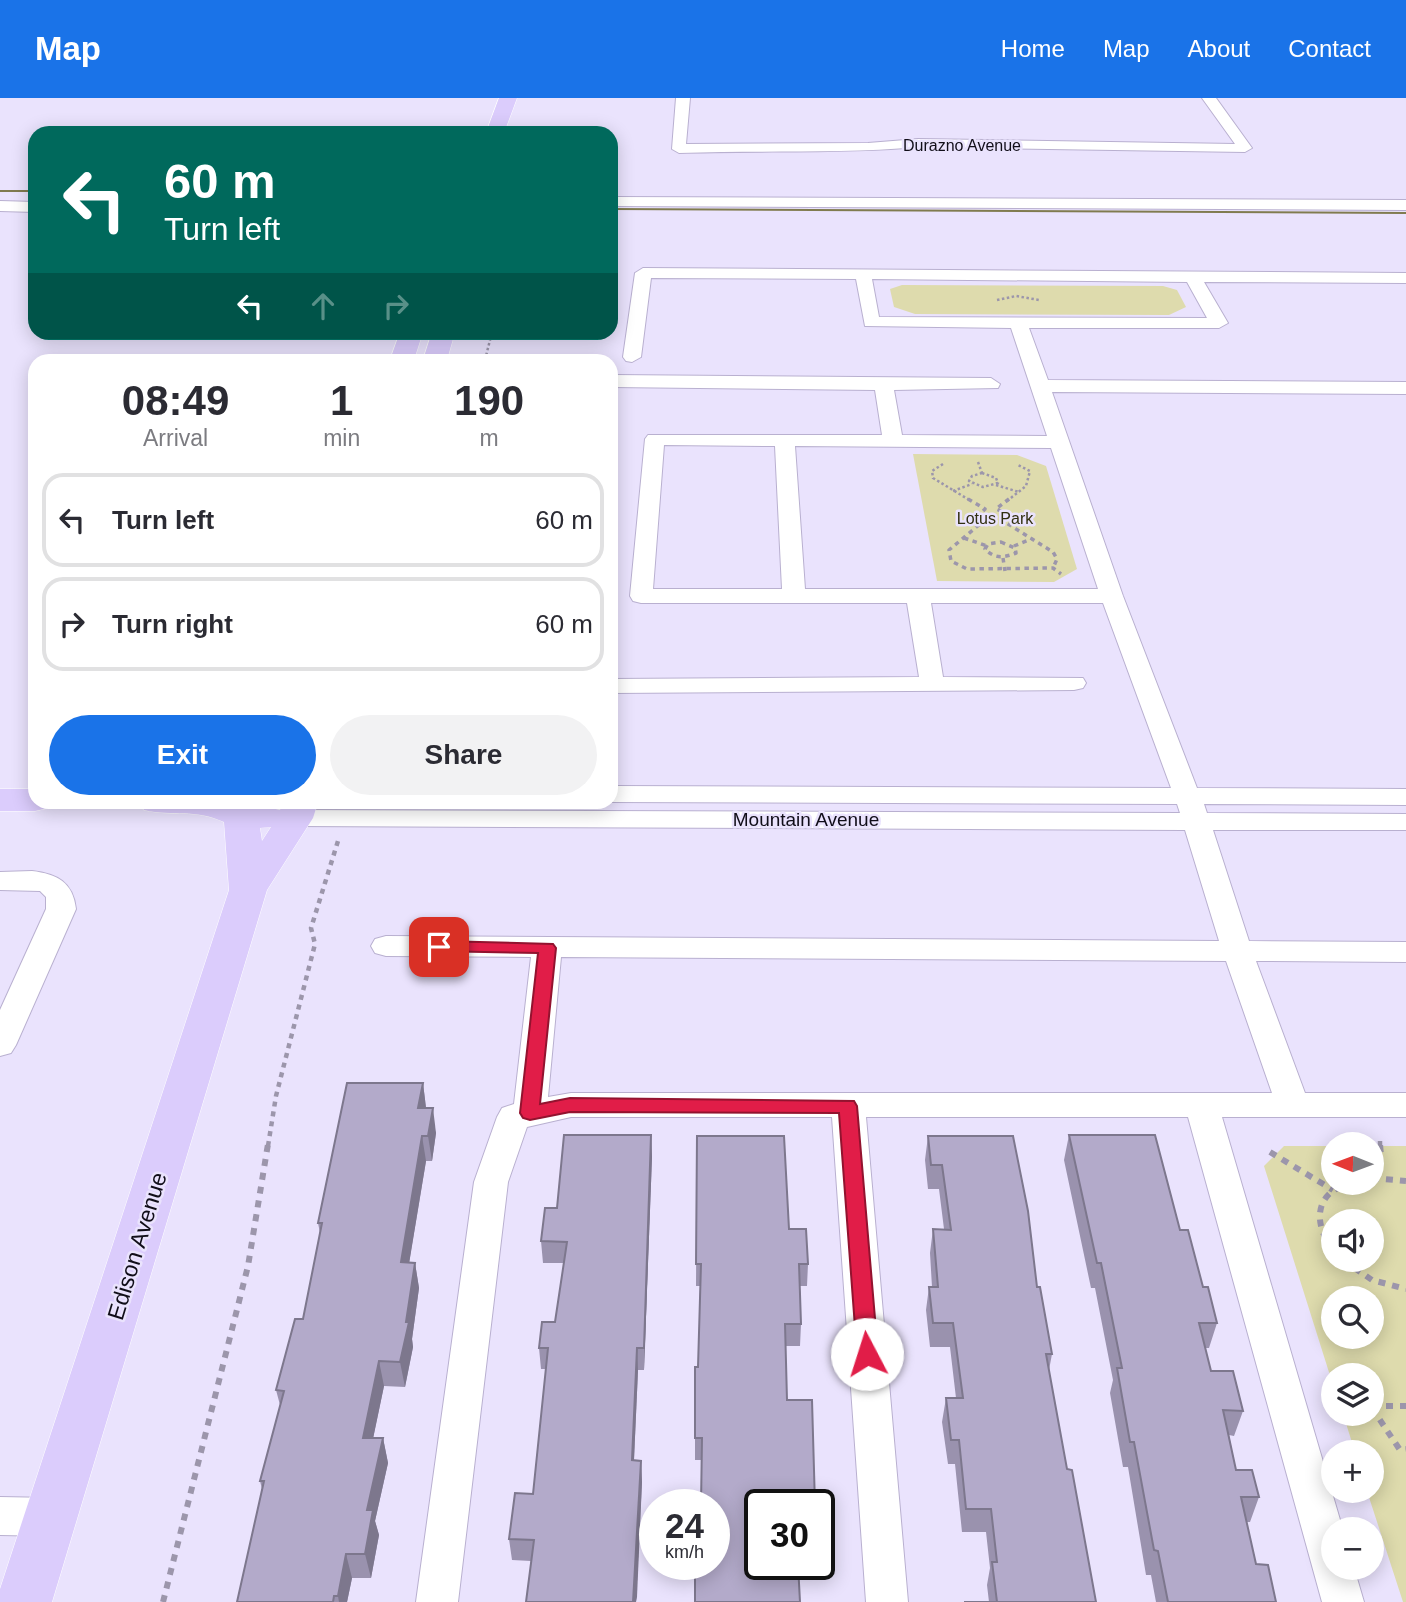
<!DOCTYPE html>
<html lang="en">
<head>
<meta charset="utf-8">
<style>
	:root { --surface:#fff; --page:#f2f2f3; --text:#2b2b33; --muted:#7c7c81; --line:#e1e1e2; --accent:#1a73e8 }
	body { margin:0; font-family:Helvetica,sans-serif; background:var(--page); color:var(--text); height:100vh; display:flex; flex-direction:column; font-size:26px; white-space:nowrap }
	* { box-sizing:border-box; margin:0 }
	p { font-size:23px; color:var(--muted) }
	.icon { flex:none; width:38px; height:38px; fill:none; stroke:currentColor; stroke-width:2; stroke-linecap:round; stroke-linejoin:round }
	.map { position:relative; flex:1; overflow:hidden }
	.details { position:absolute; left:28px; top:256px; width:590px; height:455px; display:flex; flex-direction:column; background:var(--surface); border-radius:21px; box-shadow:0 4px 18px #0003 }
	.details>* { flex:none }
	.top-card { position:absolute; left:28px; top:28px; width:590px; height:214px; border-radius:21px; box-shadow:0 4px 18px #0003; background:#00695c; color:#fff; overflow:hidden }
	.needle { width:46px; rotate:271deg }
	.fabs { position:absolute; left:1321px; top:1034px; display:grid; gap:14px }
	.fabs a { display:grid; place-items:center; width:63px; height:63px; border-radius:50%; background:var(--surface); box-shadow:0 4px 18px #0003; font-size:35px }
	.speed { position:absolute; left:639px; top:1391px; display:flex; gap:14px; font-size:35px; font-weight:700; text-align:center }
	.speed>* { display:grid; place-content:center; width:91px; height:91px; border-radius:50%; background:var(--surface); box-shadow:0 4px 18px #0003; line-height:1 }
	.speed small { font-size:18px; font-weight:400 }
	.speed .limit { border:4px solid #111; border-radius:10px; background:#fff; color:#111 }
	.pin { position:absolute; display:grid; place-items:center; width:60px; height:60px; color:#fff; margin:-30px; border-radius:14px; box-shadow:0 4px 10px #0006 }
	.me { position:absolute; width:77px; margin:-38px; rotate:355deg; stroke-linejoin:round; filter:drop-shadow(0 0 5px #0008) }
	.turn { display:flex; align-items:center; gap:24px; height:147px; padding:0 21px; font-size:32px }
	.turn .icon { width:91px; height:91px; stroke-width:2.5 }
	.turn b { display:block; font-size:49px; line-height:60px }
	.lanes { display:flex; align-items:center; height:66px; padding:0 21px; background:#0003; justify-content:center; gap:35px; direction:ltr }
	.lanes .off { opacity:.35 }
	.eta { display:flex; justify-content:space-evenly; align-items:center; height:119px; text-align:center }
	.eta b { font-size:42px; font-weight:700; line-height:49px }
	.button { display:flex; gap:14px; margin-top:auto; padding:14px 21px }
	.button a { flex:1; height:80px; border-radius:42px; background:var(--accent); color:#fff; font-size:28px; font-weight:700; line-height:80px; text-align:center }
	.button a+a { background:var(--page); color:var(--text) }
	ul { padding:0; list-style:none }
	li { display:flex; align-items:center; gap:21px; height:94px; margin:0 14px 10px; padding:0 7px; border:4px solid var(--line); border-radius:21px }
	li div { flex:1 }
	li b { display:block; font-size:26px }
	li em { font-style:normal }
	header { display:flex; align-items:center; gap:42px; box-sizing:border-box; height:98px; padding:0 35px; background:var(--accent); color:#fff }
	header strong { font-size:33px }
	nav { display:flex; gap:38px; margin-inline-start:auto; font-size:24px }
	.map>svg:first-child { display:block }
	.green { fill:#dedbad; fill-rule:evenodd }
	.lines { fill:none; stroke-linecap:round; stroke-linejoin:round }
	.stream { fill:#807b4f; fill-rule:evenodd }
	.minor-casing { stroke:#b9b0d0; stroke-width:2 }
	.major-casing { stroke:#fff; stroke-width:1 }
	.path-far3 { stroke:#9c96ab; stroke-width:2.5; stroke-dasharray:2.5 2.5; stroke-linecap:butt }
	.path-far2 { stroke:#9c96ab; stroke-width:3.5; stroke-dasharray:4.5 4.5; stroke-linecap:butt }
	.path-far1 { stroke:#9c96ab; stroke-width:4.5; stroke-dasharray:5 5; stroke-linecap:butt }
	.path { stroke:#9c96ab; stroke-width:6; stroke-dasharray:7 7; stroke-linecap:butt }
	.minor { fill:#fff; fill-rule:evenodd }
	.major { fill:#dbccfc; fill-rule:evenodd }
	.wall { fill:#9a92ae }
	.shaded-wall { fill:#7d778d }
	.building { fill:#b3aaca; stroke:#7d778d; stroke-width:2 }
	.route { fill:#e11d48; stroke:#92132f; stroke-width:2 }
	.labels { text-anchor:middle; stroke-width:5; stroke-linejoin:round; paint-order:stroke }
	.far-street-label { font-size:16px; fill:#110e19; stroke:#eae3fd }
	.far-park-label { font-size:16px; fill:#312f10; stroke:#eae3fd }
	.street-label { font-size:19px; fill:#110e19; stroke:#eae3fd }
	.near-street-label { font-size:23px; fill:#110e19; stroke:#eae3fd }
</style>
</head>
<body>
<header>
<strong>Map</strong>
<nav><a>Home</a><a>Map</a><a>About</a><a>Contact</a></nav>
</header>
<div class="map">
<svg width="1406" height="1504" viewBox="0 0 1406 1504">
	<rect width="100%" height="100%" fill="#eae3fd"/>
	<!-- green -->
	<g class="green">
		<path d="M902 187 1163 188 1177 192 1186 209 1169 217 915 216 894 209 890 191Z"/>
		<path d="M913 356 1017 357 1046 368 1077 471 1054 484 937 483Z"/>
		<path d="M1284 1048H1333L1334 1085H1372V1048H1406V1504H1403L1367 1393H1372V1354H1355L1343 1316H1372V1278H1334L1333 1287 1264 1068ZM1334 1124H1372V1162H1334ZM1334 1200H1372V1239H1334Z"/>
	</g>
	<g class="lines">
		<!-- stream -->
		<g class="stream">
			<rect x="0" y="92" width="35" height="2"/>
			<path d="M611 110 1406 114V116L611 112Z"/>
		</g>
		<!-- minor casing -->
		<g class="minor-casing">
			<g id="minor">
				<path d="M676 0H690L686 46 868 45 918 41 1235 46 1202 0H1216L1252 50 1245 54 918 49C839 56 759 52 679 55L672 51Z"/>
				<path d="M611 99 1406 102V112L611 108Z"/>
				<path d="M0 103 35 104V114L0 113Z"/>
				<path d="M643 170 1406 175V185L1204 184 1228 225 1219 230H1029L1048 282 1406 284V296L1052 294 1123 498 1197 690 1406 691V707L1204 706 1207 715 1406 716V732H1213L1249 843 1406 844V864L1256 863 1305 995H1406V1019H1222L1343 1432H1334V1470H1354L1364 1504H1322L1188 1019H866L908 1504H866L832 1019H571L527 1029 508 1084 458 1504H416L474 1084 497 1019 502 1010 514 1006 531 859 386 858 375 855 371 848 375 841 386 838 1219 843 1185 732 295 728 285 726 281 720 285 714 295 712 1180 715 1177 706 608 704H611V688L1171 690 1103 505H931L943 579 1083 580 1086 585 1083 590 1074 592 611 595V581L919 579 907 505H641L633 503 630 498 645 341 648 337H882L875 292 611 289V277L991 280 1000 286 998 290 894 292 902 337 1047 338 1011 230 865 228 856 181 651 180 641 259 632 264 626 263 623 259 635 175ZM872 181 1187 184 1207 220 879 219ZM664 347 775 348 782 491H653ZM795 348 1051 350 1098 491H805ZM561 859 1226 863 1272 995H571L548 999Z"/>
				<path d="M32 773C57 776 73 784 76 811L16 947 11 955 0 958V912L46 811V799L40 793 0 792V774Z"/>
				<path d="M0 1399 52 1400 67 1406 73 1419 67 1432 52 1438 0 1437Z"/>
			</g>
		</g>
		<!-- major casing -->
		<g class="major-casing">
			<g id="major">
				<path d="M499 0H517L504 35H486Z"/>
				<path d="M400 234H423L414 262H390Z"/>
				<path d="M432 234H455L447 262H423Z"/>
				<path d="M0 691H35V704H52L48 710 35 713H0Z"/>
				<path d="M139 704H262V708L280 712 283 704H318L313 720 267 792 52 1504H0V1491L229 792 224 724C193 710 175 719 144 712ZM271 729 262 743 260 730Z"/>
			</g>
		</g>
		<!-- path-far3 -->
		<g class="path-far3">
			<path d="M997 202 1016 198 1039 202"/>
			<path d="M485 262 492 234"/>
			<path d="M978 364 982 375"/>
			<path d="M943 366 932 373 933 380 971 403"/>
			<path d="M982 375 996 380 998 385 983 389 969 383 972 378Z"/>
			<path d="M996 387 1019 394"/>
			<path d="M953 393 972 386"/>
			<path d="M1007 403 1026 388 1030 373 1018 367"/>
		</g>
		<!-- path-far2 -->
		<g class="path-far2">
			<path d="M968 401 985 411 979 417 986 421"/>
			<path d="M1009 401 996 411 1001 413 1003 419 986 421 949 452 951 463 967 471 1053 470 1061 476"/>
			<path d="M1000 421 1053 454 1057 461 1053 470"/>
			<path d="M964 440 987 448"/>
			<path d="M1001 444 1015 450 1016 455C1003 460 995 461 985 451L988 446Z"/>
			<path d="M1014 448 1031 441"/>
			<path d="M1003 460 1005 473"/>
		</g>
		<!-- path-far1 -->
		<g class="path-far1">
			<path d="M1380 1043V1048"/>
			<path d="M1338 1044 1340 1046"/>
			<path d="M268 1048 276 998 315 846 311 830 338 743"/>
		</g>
		<!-- path -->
		<g class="path">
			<path d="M1270 1054 1333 1092"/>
			<path d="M1372 1063 1381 1058 1380 1046"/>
			<path d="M1372 1080 1406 1083"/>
			<path d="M1334 1153C1312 1126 1314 1093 1352 1085"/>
			<path d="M1343 1162 1372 1182 1406 1191"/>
			<path d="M1372 1308H1406"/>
			<path d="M1372 1310 1400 1352 1406 1351"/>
			<path d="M163 1504 248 1168 268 1046"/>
		</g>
		<!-- minor -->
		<use href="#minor" class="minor"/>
		<!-- major -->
		<use href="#major" class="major"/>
	</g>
	<!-- wall -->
	<g class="wall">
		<path d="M423 985 426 1010 436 1035 432 1063H426L409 1165H415L419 1190 412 1241 413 1249 405 1289 384 1288 373 1340H383L388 1365 375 1423 379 1437 371 1480H352L347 1504H237L262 1391 260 1383 280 1307 276 1292 303 1221 320 1135 318 1125Z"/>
		<path d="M651 1037 652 1059 644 1272H638L634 1362 641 1363 642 1384 636 1504H526L531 1463 512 1462 509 1441 533 1396 546 1271H541L539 1250 555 1224 564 1165H543L541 1143 557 1110Z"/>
		<path d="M1069 1037 1180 1132 1217 1225 1209 1250H1205L1211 1273 1243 1313 1234 1338 1229 1337 1236 1372 1259 1399 1250 1424H1246L1256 1466 1276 1504H1156L1151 1477H1146L1128 1369H1123L1110 1295 1113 1282 1095 1190H1091L1064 1062Z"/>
		<path d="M697 1038 789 1131 808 1166 807 1188H800L801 1226 800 1248H786L760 1407 714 1466 701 1362H695V1269H698L700 1188H696Z"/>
		<path d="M928 1038 1037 1189 1052 1256 1049 1272 1067 1371 1096 1504H989L987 1487 990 1470 986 1434H962L955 1366H948L942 1324 946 1300H956L950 1249H930L926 1212 929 1189H932L930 1155 933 1131H944L939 1091H928L925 1062Z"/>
	</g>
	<!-- shaded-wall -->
	<g class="shaded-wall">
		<path d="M423 985 426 1010H418Z"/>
		<path d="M433 1010 436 1035 432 1063 428 1038Z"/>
		<path d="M651 1037 652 1059 644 1272V1250Z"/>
		<path d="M422 1038 426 1063 405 1190 401 1164Z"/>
		<path d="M415 1165 419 1190 412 1241 413 1249 405 1289 400 1264Z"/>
		<path d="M637 1250 638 1272 633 1383 632 1362Z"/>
		<path d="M379 1263 384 1288 368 1365 363 1340Z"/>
		<path d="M383 1340 388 1365 375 1423 379 1437 371 1480 365 1456 367 1412Z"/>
		<path d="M641 1363 642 1384 637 1499 636 1504H633Z"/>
		<path d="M346 1456 352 1480 347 1504H339L338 1498Z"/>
	</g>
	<!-- building -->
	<g class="building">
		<path d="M347 985H423L418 1010H433L428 1038H422L401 1164 415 1165 406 1224H409L400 1264 379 1263 363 1340H383L367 1412H373L365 1456H346L338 1498H334L333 1504H237L264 1383H260L284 1293 276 1292 295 1221H303L322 1125H318Z"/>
		<path d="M564 1037H651L644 1250H637L632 1362 641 1363 633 1504H526L534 1442 509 1441 515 1395 533 1396 548 1250H539L542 1224H555L567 1144 541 1143 545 1110H557Z"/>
		<path d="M1069 1037H1155L1180 1132H1188L1203 1189H1208L1217 1225H1199L1211 1273H1233L1243 1313 1223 1312 1236 1372H1252L1259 1399H1241L1256 1466 1268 1467 1276 1504H1168L1158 1453 1154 1452 1134 1344H1130L1117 1270H1122L1101 1165H1097Z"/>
		<path d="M697 1038H784L789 1131H806L808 1166H799L801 1226H785L787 1302H812L815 1407H760V1466H798L800 1504H695V1466H714V1407H701L702 1340H695V1269H698L701 1166H696Z"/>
		<path d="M928 1038H1013L1028 1113 1037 1189H1040L1052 1256H1046L1067 1371 1072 1372 1096 1504H964H997L992 1464H997L991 1411H966L959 1342H951L946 1300H963L953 1225H933L929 1189H938L933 1131 951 1132 942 1067H931Z"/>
	</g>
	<!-- route -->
	<path class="route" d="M439 843 553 846 556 850 540 1006 570 1000 854 1003 857 1008 878 1256 875 1263 867 1265 860 1263 857 1256 839 1015 570 1014 530 1022 523 1020 520 1015 538 855 433 853 431 849Z"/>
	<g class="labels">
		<!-- far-street labels -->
		<g class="far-street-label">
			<text x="962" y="53">Durazno Avenue</text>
		</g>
		<!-- far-park labels -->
		<g class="far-park-label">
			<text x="995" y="426">Lotus Park</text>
		</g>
		<!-- street labels -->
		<g class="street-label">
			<text x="806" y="728">Mountain Avenue</text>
		</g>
		<!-- near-street labels -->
		<g class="near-street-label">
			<text transform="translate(137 1148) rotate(-73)" y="8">Edison Avenue</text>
		</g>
	</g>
</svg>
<div class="fabs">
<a><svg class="needle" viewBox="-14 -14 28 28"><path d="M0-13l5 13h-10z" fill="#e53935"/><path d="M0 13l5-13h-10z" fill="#7c7c81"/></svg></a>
<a><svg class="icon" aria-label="sound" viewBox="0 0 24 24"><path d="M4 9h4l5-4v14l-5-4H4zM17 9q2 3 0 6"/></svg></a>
<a><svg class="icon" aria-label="search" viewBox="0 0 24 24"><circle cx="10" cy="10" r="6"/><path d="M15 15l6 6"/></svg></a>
<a><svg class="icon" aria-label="layers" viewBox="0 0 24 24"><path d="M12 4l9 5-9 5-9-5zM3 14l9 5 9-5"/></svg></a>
<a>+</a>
<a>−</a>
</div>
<div class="speed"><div>24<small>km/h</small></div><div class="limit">30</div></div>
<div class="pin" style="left:439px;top:849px;background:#d93025"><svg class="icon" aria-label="arrive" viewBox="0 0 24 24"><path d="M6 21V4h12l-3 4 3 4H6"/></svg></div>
<svg class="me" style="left:867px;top:1256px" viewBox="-20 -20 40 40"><circle r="19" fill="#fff"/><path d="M0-13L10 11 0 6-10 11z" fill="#e11d48"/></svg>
<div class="top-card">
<div class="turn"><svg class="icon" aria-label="left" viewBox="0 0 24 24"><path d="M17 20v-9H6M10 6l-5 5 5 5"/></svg><div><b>60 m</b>Turn left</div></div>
<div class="lanes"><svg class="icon" aria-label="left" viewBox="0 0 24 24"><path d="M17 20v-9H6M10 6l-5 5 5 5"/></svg><svg class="icon off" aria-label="ahead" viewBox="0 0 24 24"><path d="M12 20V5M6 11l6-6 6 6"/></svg><svg class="icon off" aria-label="right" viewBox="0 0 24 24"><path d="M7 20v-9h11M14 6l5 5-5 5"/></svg></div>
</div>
<section class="details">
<div class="eta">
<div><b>08:49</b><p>Arrival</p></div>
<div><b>1</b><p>min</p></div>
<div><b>190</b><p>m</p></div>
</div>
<ul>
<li><svg class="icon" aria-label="left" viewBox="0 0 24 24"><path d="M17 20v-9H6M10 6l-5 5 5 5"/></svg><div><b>Turn left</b></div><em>60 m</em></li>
<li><svg class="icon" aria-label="right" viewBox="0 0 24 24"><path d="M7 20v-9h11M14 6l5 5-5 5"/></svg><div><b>Turn right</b></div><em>60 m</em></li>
</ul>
<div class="button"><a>Exit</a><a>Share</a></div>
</section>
</div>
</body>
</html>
